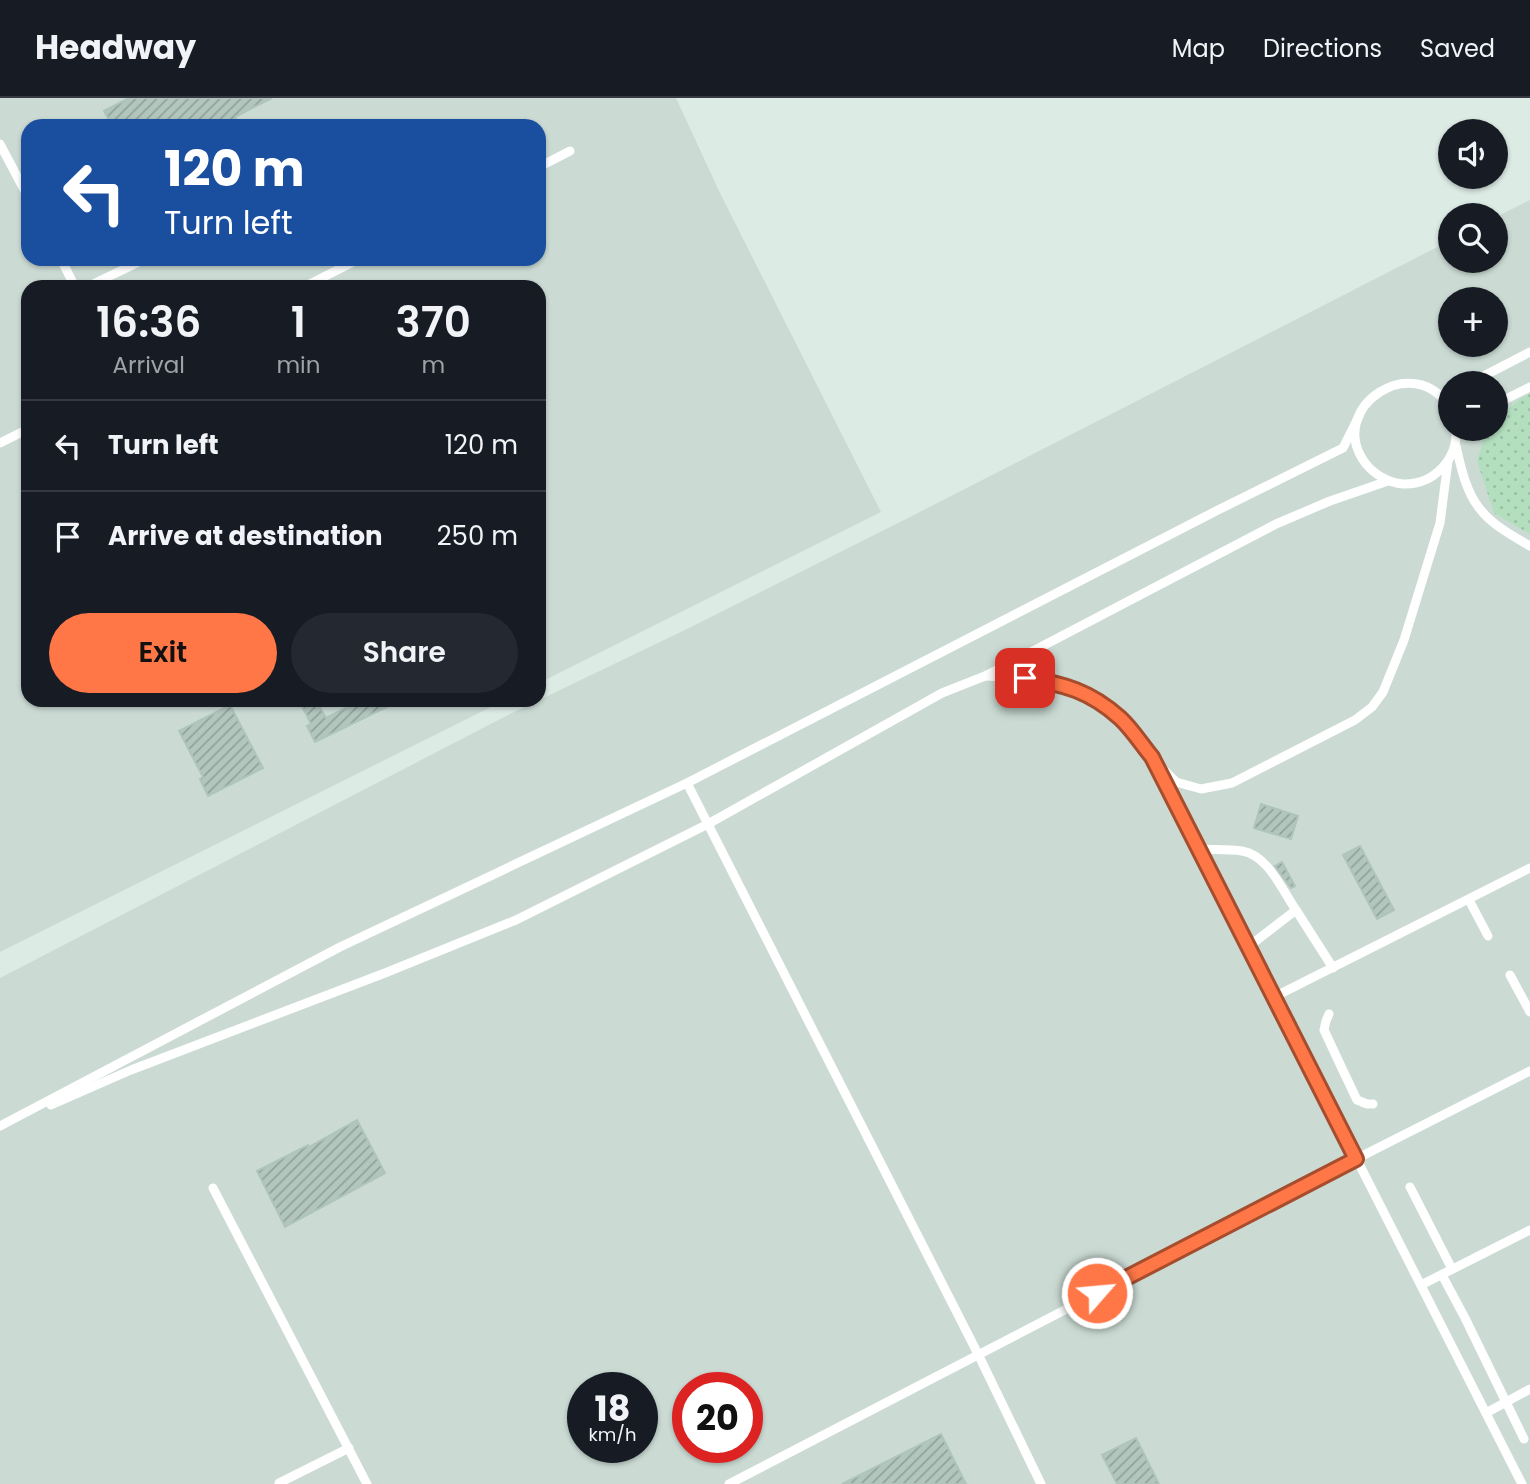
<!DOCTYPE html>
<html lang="en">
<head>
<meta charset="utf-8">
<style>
	:root { --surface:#171b24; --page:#242831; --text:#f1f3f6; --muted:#9ea1a6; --line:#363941; --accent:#ff7747 }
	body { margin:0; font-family:Poppins,sans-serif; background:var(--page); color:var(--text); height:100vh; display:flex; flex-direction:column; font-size:26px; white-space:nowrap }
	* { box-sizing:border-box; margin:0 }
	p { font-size:23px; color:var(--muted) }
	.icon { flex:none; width:38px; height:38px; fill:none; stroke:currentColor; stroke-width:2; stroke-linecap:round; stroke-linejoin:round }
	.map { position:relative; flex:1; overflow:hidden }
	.details { position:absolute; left:21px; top:182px; width:525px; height:427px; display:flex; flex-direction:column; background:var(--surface); border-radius:21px; box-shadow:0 2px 5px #0004 }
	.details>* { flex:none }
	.hud { position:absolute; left:21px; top:21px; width:525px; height:147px; border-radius:21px; box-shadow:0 2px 5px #0004; background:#1a4fa0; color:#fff; overflow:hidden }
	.tools { position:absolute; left:1438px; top:21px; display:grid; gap:14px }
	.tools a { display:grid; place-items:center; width:70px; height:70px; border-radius:50%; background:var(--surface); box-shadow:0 2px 5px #0004; font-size:35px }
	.speed { position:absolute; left:567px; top:1274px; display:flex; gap:14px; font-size:35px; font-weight:700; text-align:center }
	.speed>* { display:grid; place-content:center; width:91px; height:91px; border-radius:50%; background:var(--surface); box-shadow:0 2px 5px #0004; line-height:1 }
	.speed small { font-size:18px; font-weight:400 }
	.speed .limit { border:10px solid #d22; background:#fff; color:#111 }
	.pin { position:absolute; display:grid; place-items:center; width:60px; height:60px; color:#fff; margin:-30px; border-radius:14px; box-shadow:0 4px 10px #0006 }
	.me { position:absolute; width:77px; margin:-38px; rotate:63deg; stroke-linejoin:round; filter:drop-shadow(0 0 5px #0008) }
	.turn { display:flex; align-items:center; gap:24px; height:147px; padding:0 28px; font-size:32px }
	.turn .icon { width:91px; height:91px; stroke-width:2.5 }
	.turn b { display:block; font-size:49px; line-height:60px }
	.eta { display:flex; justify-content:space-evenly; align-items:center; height:119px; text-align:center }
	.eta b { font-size:42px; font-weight:600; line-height:49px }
	.primary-button { display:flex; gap:14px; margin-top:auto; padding:14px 28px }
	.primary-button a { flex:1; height:80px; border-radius:42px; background:var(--accent); color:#111; font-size:28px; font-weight:600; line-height:80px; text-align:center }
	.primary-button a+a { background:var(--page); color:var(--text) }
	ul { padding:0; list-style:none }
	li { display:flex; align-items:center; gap:21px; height:91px; padding:0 28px; border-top:2px solid var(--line) }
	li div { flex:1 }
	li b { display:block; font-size:26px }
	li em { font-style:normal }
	header { display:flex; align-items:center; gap:42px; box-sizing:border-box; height:98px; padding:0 35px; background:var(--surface); border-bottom:2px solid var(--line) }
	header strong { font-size:33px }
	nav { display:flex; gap:38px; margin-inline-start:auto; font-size:24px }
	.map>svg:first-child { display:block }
	.built { fill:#cbdbd4; fill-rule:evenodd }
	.grass { fill:url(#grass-dots) }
	.building { fill:url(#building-hatch); stroke:#afc5bc; stroke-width:2 }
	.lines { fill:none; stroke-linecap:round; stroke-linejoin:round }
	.lane { stroke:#fff; stroke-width:9 }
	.route-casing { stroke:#a64d2e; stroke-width:18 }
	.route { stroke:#ff7747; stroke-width:12 }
</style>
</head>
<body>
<header>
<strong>Headway</strong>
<nav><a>Map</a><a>Directions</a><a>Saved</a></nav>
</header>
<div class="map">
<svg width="1530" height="1386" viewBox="0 0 1530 1386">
	<defs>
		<pattern id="grass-dots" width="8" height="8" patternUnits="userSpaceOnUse" patternTransform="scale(1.75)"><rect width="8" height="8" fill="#b3dfbf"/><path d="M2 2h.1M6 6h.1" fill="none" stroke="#9ac0a5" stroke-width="1.8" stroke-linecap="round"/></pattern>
		<pattern id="building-hatch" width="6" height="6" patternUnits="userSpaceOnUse" patternTransform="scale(1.75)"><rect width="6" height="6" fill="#b2c6be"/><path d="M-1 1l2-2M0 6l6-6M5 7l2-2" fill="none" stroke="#90a29b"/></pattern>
	</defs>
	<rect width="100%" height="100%" fill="#ddebe5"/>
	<!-- built -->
	<g class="built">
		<path d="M0 0H676L720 95 881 414 539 585V189H28V602H505L0 854ZM28 28H539V161H28Z"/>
		<path d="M1530 102V1386H0V880L510 616 689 530 912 418 1451 142V163H1496V119ZM1451 201H1496V247H1451ZM1451 285H1496V331H1451ZM583 1290H642V1349H583ZM688 1290H747V1349H688Z"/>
	</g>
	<!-- grass -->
	<path class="grass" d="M1530 296V436L1494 415 1477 363 1487 331H1496V321L1522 299Z"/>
	<!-- building -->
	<g class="building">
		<path d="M129 0H272L235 19 240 28H112L104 13Z"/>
		<path d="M299 602H316L326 620 361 602H401L315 644 307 628 311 626Z"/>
		<path d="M230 607 263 670 208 698 200 681 203 679 179 633Z"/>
		<path d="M1261 706 1298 718 1291 741 1254 730Z"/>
		<path d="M1360 748 1394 812 1377 821 1343 757Z"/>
		<path d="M1282 764 1295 788 1291 790 1275 768Z"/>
		<path d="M357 1022 385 1075 285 1129 257 1073 308 1047 309 1049Z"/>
		<path d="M941 1336 966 1386H842Z"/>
		<path d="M1136 1340 1159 1386H1117L1102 1357Z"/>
	</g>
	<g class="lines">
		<!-- lane -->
		<g class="lane">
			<path d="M0 46 28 99"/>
			<path d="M539 69 570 53"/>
			<path d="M61 161 75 189"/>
			<path d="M87 189 145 161"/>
			<path d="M304 189 359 161"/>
			<path d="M1470 285 1530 254"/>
			<path d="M1496 306 1530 289"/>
			<path d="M1451 312C1416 249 1323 310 1366 366 1375 377 1389 385 1403 386 1434 387 1458 361 1456 331"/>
			<path d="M0 345 28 331"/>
			<path d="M1456 348C1461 370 1466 394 1480 411 1492 427 1513 438 1530 448"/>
			<path d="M986 578C1038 581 1080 584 1120 621 1132 631 1142 647 1152 659L1522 1386"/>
			<path d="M1158 666 1176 684 1201 691 1232 685 1355 622 1372 609 1383 594 1404 542 1440 425 1448 363"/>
			<path d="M687 685 978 1256 1041 1386"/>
			<path d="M1198 751C1212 752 1228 751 1242 753 1268 757 1282 792 1296 812L1248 849"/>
			<path d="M1469 802 1488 838"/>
			<path d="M1296 812 1333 870"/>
			<path d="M1510 877 1530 914"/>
			<path d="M1274 899 1530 770"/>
			<path d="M1329 916 1326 923 1324 932 1338 962 1357 1002 1367 1006H1373"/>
			<path d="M51 1007 131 972 385 875 516 822 708 726 942 595 985 578 1276 426 1330 403 1388 383"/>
			<path d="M0 1028 340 849 687 685 1218 412 1343 350 1359 318"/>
			<path d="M1410 1089 1452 1171"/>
			<path d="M213 1090 367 1386"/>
			<path d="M1442 1177 1465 1220 1524 1341"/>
			<path d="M1421 1187 1530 1132"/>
			<path d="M1486 1315 1530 1291"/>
			<path d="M280 1386 279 1385 349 1350"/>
			<path d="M729 1386 1356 1061 1530 973"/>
		</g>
	</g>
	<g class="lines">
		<!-- route casing -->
		<g class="route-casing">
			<path id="route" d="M1025 580C1064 586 1090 593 1120 620 1132 631 1142 647 1152 659L1356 1061 1097 1195"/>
		</g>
		<!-- route -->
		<use href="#route" class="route"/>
	</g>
</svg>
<div class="tools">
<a><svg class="icon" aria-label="sound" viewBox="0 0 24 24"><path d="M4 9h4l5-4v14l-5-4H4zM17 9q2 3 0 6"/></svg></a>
<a><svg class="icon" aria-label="search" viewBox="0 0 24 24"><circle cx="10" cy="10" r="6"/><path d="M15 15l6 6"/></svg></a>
<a>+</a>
<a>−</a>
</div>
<div class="speed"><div>18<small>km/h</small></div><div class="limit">20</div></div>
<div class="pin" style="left:1025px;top:580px;background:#d93025"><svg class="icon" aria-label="arrive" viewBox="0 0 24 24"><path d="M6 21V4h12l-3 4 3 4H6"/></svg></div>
<svg class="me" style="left:1097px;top:1195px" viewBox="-20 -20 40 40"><circle r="17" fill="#ff7747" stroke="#fff" stroke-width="3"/><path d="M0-11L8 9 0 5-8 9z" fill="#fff"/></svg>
<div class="hud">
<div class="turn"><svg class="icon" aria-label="left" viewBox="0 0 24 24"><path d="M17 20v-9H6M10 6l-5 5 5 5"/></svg><div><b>120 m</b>Turn left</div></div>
</div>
<section class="details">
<div class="eta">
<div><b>16:36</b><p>Arrival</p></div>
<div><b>1</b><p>min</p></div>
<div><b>370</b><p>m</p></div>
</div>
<ul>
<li><svg class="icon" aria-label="left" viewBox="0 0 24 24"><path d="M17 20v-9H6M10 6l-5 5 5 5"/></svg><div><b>Turn left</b></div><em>120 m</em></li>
<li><svg class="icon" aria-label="arrive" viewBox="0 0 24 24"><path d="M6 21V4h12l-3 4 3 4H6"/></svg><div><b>Arrive at destination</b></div><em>250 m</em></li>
</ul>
<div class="primary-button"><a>Exit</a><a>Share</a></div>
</section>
</div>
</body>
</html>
